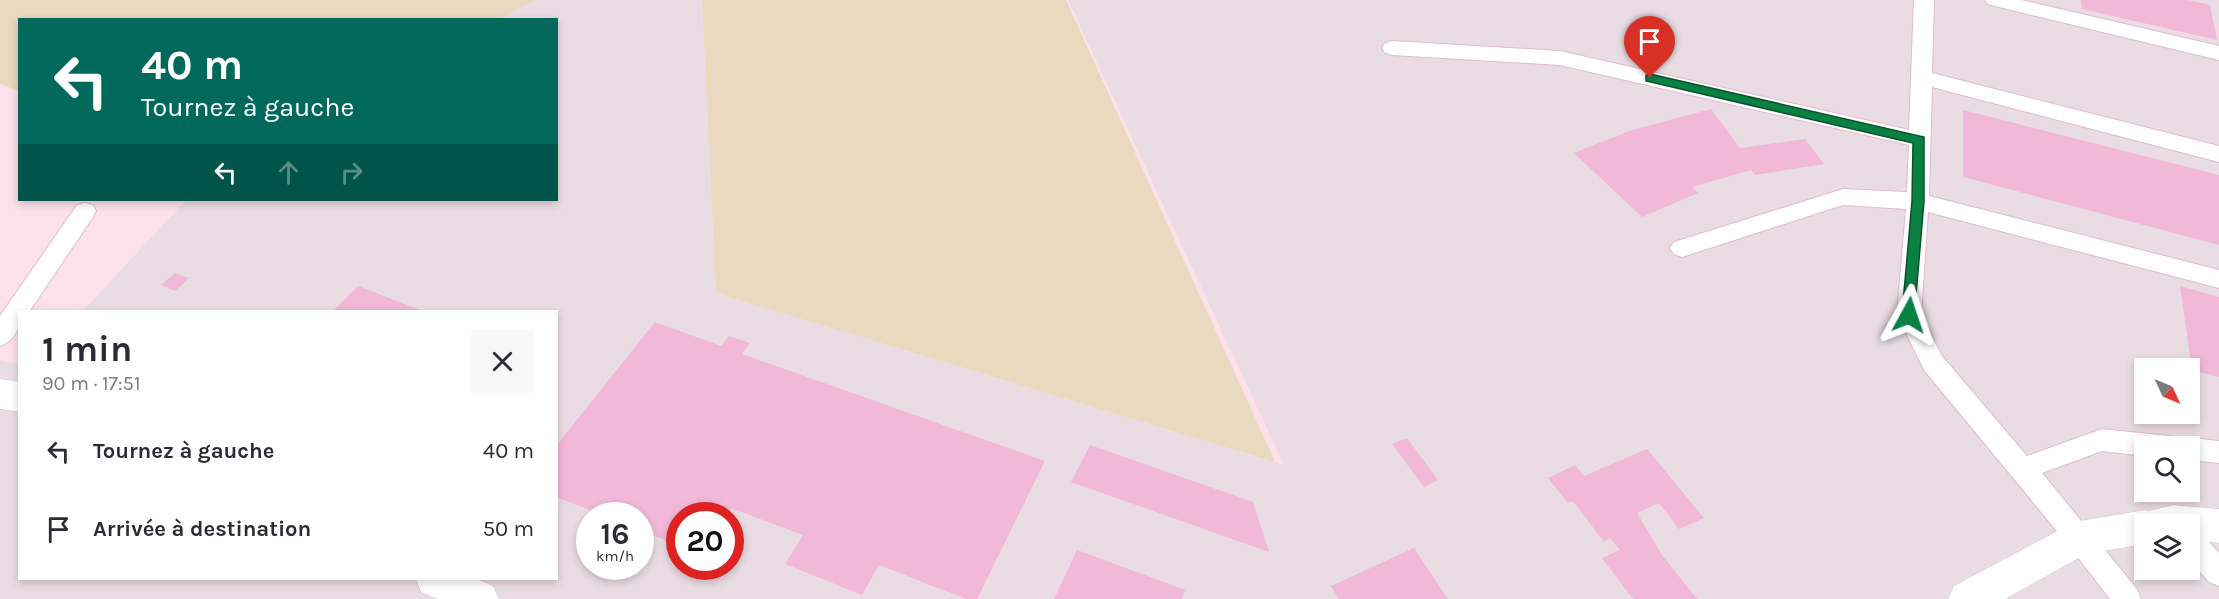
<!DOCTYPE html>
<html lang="fr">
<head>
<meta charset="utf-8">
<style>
	:root { --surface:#fff; --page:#f7f7f7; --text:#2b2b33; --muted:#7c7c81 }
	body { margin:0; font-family:Karla,sans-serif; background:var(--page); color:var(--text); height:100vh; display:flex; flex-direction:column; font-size:22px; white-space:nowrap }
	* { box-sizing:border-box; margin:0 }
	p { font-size:20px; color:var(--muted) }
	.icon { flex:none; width:33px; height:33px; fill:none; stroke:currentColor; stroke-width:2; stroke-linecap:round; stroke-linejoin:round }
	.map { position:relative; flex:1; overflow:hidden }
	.side { position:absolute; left:18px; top:310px; width:540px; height:270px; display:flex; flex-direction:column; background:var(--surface); border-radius:0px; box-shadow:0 3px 9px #0003 }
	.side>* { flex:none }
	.banner { position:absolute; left:18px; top:18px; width:540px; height:183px; border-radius:0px; box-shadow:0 3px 9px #0003; background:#00695c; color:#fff; overflow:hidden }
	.needle { width:39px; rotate:134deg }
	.buttons { position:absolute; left:2134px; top:358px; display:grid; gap:12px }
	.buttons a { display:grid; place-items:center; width:66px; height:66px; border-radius:0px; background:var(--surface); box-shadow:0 3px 9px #0003; font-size:30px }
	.speed { position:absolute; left:576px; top:502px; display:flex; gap:12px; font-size:30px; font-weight:700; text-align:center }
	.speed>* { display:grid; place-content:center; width:78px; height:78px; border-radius:50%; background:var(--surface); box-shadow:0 3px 9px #0003; line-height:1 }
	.speed small { font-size:15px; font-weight:400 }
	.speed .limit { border:9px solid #d22; background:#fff; color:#111 }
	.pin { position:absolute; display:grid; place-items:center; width:51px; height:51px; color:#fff; margin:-62px -26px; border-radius:50% 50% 50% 0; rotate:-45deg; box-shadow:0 0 6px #0007 }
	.pin .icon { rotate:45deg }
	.me { position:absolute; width:66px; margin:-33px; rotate:5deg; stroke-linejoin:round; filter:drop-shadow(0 0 4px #0008) }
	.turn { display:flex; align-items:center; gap:21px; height:126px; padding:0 24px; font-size:27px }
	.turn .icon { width:78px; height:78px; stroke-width:2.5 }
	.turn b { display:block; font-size:42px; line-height:51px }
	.lanes { display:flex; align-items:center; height:57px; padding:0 24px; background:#0003; justify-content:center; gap:30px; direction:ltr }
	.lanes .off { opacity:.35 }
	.round { display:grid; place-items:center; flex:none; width:63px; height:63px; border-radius:0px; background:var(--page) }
	.summary { display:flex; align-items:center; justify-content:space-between; height:102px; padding:0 24px }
	h1 { font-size:36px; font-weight:700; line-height:45px }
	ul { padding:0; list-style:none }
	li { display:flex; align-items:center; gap:18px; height:78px; padding:0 24px }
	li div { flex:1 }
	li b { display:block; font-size:22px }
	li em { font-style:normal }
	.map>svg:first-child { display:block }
	.industrial { fill:#eadce3; fill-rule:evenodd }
	.green { fill:#e9d9bf }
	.building { fill:#f1b8d8 }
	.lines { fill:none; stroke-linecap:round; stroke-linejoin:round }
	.lane-casing { stroke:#e0bccd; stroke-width:2 }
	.street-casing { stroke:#e0bccd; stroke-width:1 }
	.lane { fill:#fff; fill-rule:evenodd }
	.street { fill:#fff; fill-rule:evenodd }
	.route { fill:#0b8043; stroke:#07532c; stroke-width:1.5 }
</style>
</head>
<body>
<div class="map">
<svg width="2219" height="599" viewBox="0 0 2219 599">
	<rect width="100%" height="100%" fill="#fce0ea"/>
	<!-- industrial -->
	<path class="industrial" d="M535 0H702L716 293 1284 465 1068 0H2219V599H0V360L19 364 20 579H556V312H82L186 200H556V20L497 19ZM2145 369H2190V414H2145ZM2145 447H2190V492H2145ZM590 516H640V567H590ZM680 516H730V567H680ZM2145 525H2190V570H2145Z"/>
	<!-- green -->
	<g class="green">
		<path d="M0 0H535L497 20H20L19 91 0 84Z"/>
		<path d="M702 0H1066L1275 462 716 293Z"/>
	</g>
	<!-- building -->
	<g class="building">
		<path d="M2081 0H2188L2210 5 2217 40 2082 9Z"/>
		<path d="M1711 109 1740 148 1805 139 1824 164 1755 175 1751 170 1692 187 1698 193 1642 217 1574 153 1632 130Z"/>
		<path d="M1963 110 2219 175V245L1963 177Z"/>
		<path d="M175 273 189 278 175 291 161 285Z"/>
		<path d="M358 286 425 312H332Z"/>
		<path d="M2180 286 2219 297V377L2192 370Z"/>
		<path d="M655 322 721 346 729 336 750 343 742 354 1045 461 977 599H966L879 565 862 595 785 564 803 535 731 508 725 516H680V546L640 530V516H605L556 497V446Z"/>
		<path d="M1407 438 1438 480 1424 487 1392 444Z"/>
		<path d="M1090 445 1253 502 1269 552 1071 482Z"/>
		<path d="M1647 449 1704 518 1679 529 1659 503 1637 513 1662 555 1697 599H1633L1602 558 1620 550 1610 538 1604 542 1573 501 1568 503 1548 478 1575 465 1584 476Z"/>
		<path d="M1414 548 1448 599H1339L1331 586Z"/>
		<path d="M1077 550 1185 590 1182 599H1054Z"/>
	</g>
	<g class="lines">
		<!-- lane casing -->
		<g class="lane-casing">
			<g id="lane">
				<path d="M1914 0H1934L1932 73 2219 146V162L1932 87 1929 196 2219 270V288L1928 212 1921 315 1942 356 2027 456 2102 429 2169 436 2178 439 2180 442 2190 438 2219 441V463L2190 460V447H2145V456L2102 451 2042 473 2137 589 2141 599H2110L2070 547 1924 370 1897 315 1906 209 1843 205 1682 257 1674 254 1670 248 1674 242 1843 189 1907 192 1909 145 1560 65 1392 55 1385 53 1382 48 1385 43 1392 41 1560 51 1909 130Z"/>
				<path d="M1985 0H2021L2219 46V60L1995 6 1988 4Z"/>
				<path d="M85 203 93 205 96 211 93 217 29 312H20C20 327 16 341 0 346V316L77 205Z"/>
				<path d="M2190 528 2200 532 2219 553V586L2209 582 2190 561Z"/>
			</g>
		</g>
		<!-- street casing -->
		<g class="street-casing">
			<g id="street">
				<path d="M0 379 20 382V412L0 409Z"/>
				<path d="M2173 505 2219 509V543L2190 540V525H2145V544L2086 554 2005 599H1948L1954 586 2067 526 2080 521 2145 510 2149 511Z"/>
				<path d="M416 579H477L493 586 499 599H437L421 592Z"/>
			</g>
		</g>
		<!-- lane -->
		<use href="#lane" class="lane"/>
		<!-- street -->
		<use href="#street" class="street"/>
	</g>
	<!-- route -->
	<path class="route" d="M1650 74 1924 137V201L1914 319 1909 321 1902 315 1912 201 1913 143 1646 81V75Z"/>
</svg>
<div class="buttons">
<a><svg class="needle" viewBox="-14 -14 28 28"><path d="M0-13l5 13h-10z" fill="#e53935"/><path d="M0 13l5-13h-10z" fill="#7c7c81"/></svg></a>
<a><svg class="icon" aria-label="search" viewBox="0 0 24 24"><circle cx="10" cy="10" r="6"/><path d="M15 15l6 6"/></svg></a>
<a><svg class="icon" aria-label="layers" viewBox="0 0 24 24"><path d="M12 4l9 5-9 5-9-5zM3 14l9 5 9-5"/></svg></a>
</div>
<div class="speed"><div>16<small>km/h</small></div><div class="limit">20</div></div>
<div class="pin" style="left:1650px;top:78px;background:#d93025"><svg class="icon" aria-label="arrive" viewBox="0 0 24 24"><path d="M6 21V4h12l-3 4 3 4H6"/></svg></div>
<svg class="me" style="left:1909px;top:315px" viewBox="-20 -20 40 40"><path d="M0-17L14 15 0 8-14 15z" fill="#0b8043" stroke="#fff" stroke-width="4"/></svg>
<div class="banner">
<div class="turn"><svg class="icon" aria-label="left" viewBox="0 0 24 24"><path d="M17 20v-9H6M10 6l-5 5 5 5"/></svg><div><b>40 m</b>Tournez à gauche</div></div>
<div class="lanes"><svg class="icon" aria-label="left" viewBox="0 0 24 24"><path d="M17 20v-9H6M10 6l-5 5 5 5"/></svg><svg class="icon off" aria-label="ahead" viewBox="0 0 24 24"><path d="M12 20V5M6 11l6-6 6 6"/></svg><svg class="icon off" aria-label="right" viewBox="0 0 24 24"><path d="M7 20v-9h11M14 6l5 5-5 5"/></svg></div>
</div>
<section class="side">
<div class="summary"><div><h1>1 min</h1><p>90 m · 17:51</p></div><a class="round"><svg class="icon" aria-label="close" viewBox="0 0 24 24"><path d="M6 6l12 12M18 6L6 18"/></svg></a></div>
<ul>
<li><svg class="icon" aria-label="left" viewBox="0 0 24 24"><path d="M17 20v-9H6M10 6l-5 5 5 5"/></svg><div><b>Tournez à gauche</b></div><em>40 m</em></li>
<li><svg class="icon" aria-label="arrive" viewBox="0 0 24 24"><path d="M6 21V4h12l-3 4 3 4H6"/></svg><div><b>Arrivée à destination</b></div><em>50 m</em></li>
</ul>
</section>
</div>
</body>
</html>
